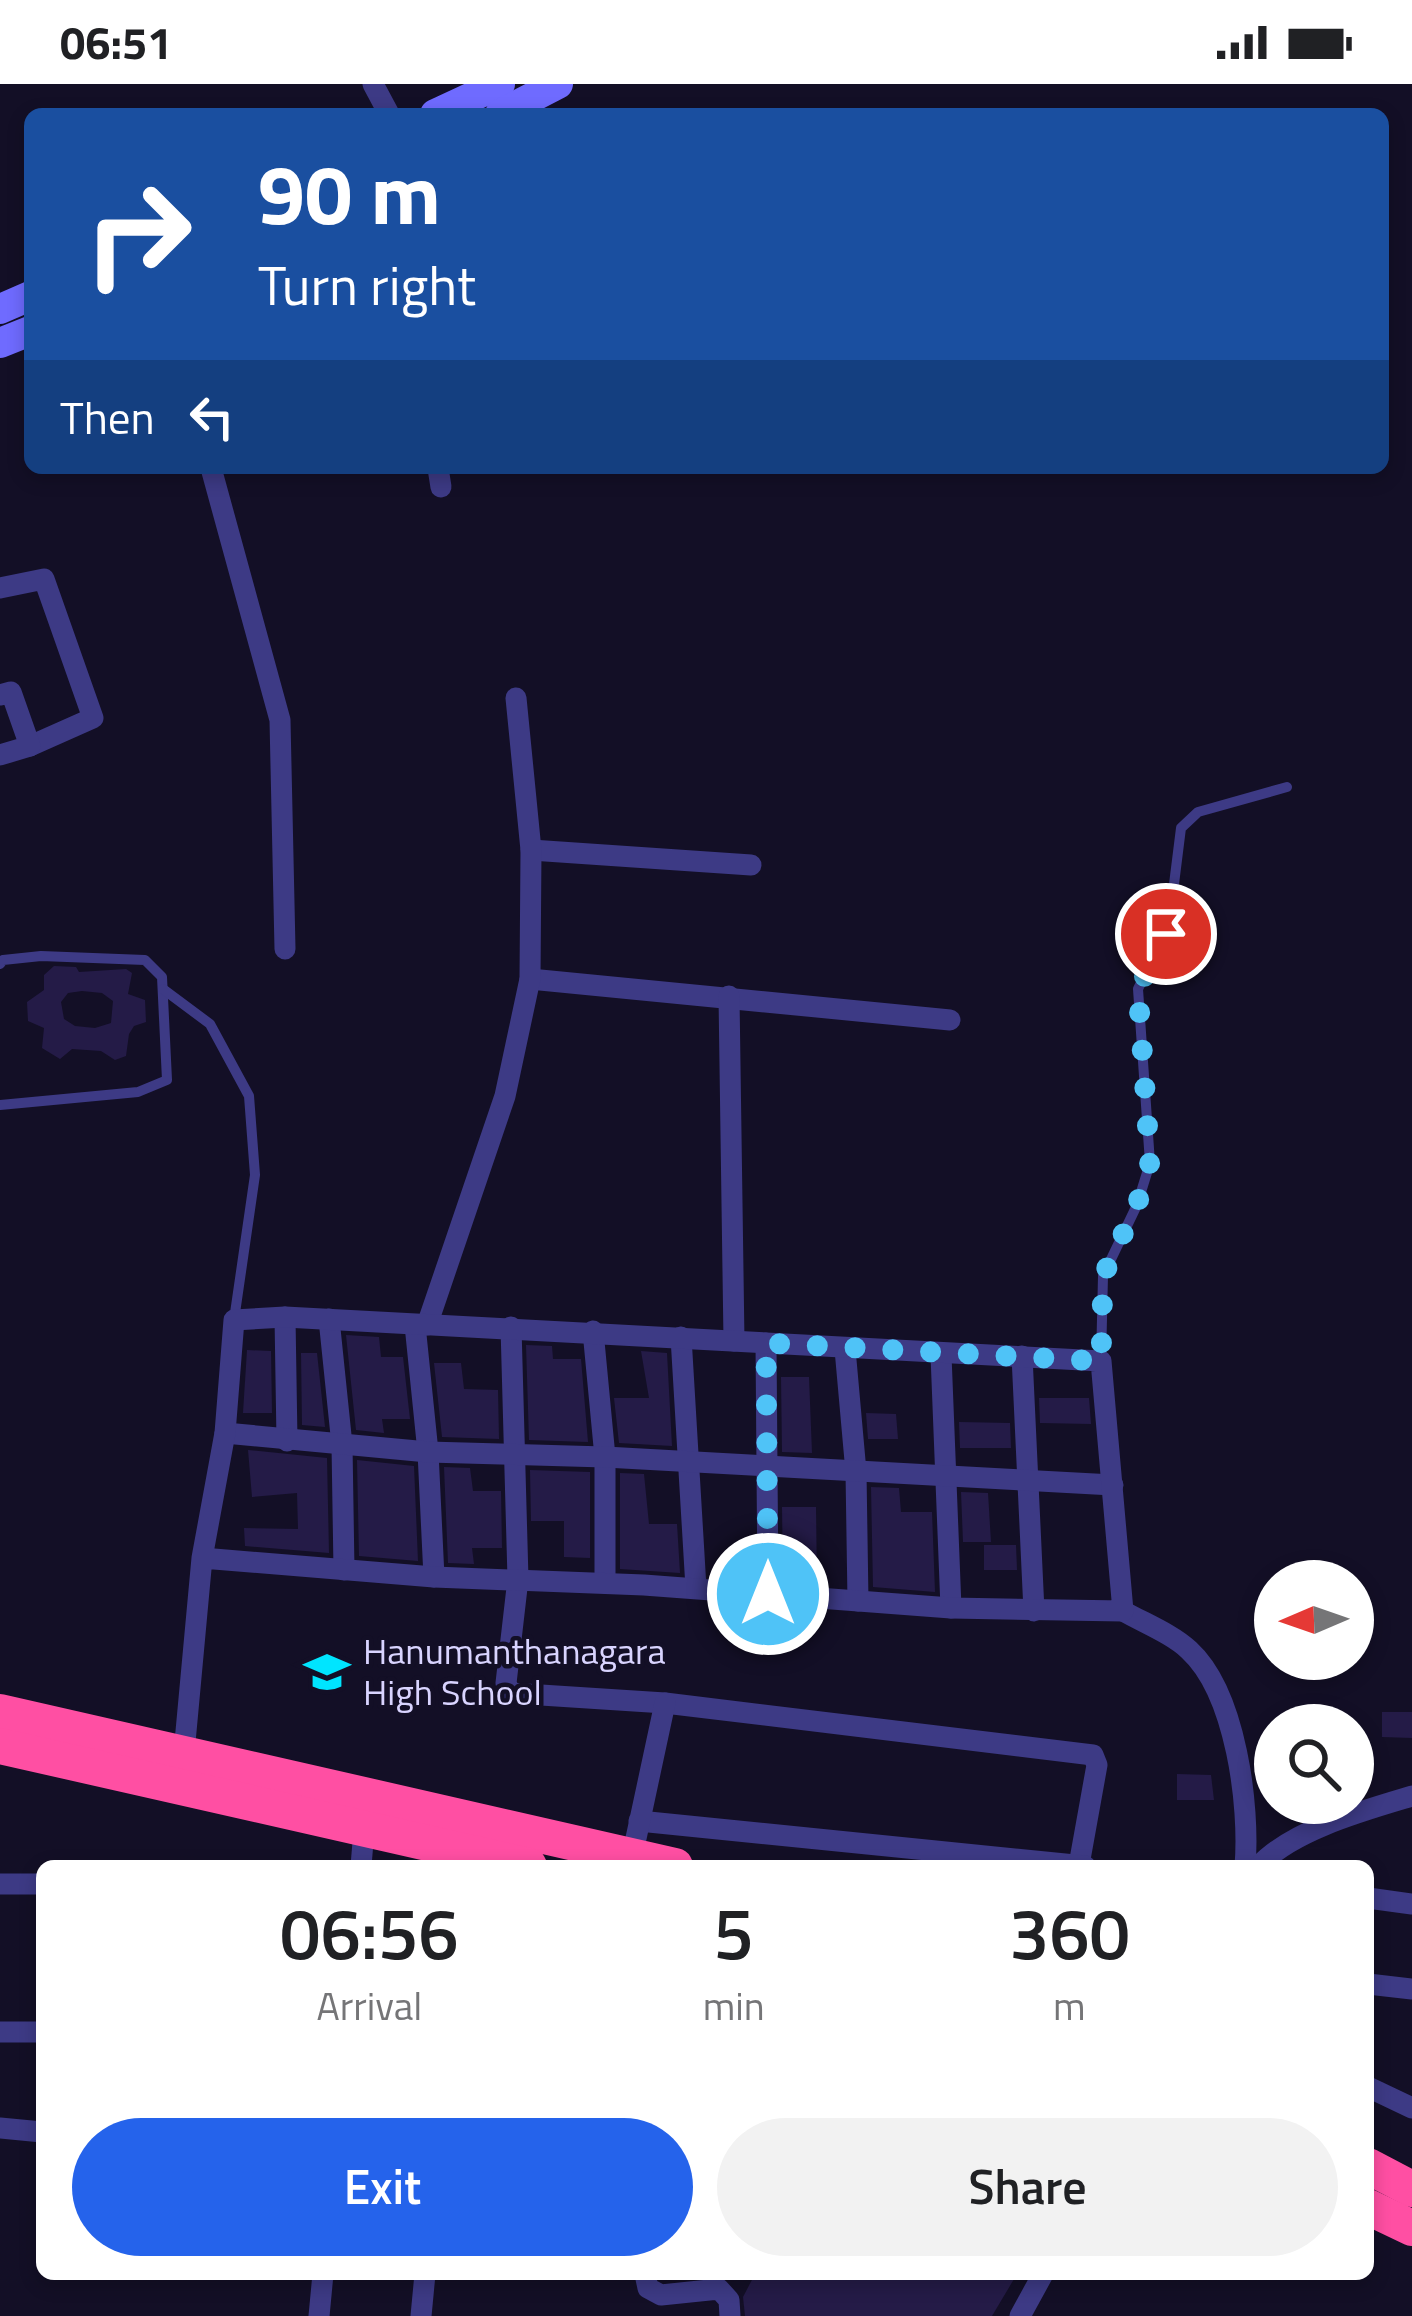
<!DOCTYPE html>
<html lang="en">
<head>
<meta charset="utf-8">
<style>
	:root { --surface:#fff; --page:#f2f2f2; --text:#202124; --muted:#757577; --accent:#2563eb }
	body { margin:0; font-family:"Titillium Web",sans-serif; background:var(--page); color:var(--text); height:100vh; display:flex; flex-direction:column; font-size:45px; white-space:nowrap }
	* { box-sizing:border-box; margin:0 }
	p { font-size:39px; color:var(--muted) }
	.icon { flex:none; width:66px; height:66px; fill:none; stroke:currentColor; stroke-width:2; stroke-linecap:round; stroke-linejoin:round }
	.map { position:relative; flex:1; overflow:hidden }
	.drawer { position:absolute; left:36px; top:1776px; width:1338px; height:420px; display:flex; flex-direction:column; background:var(--surface); border-radius:18px; box-shadow:0 6px 18px #0003 }
	.drawer>* { flex:none }
	.banner { position:absolute; left:24px; top:24px; width:1365px; height:366px; border-radius:18px; box-shadow:0 6px 18px #0003; background:#1a4fa0; color:#fff; overflow:hidden }
	.needle { width:78px; rotate:268deg }
	.tools { position:absolute; left:1254px; top:1476px; display:grid; gap:24px }
	.tools a { display:grid; place-items:center; width:120px; height:120px; border-radius:50%; background:var(--surface); box-shadow:0 6px 18px #0003; font-size:60px }
	.pin { position:absolute; display:grid; place-items:center; width:102px; height:102px; color:#fff; margin:-51px; border:6px solid #fff; border-radius:50%; box-shadow:0 3px 12px #0007 }
	.me { position:absolute; width:132px; margin:-66px; rotate:0deg; stroke-linejoin:round; filter:drop-shadow(0 0 9px #0008) }
	.turn { display:flex; align-items:center; gap:42px; height:252px; padding:0 36px; font-size:54px }
	.turn .icon { width:156px; height:156px; stroke-width:2.5 }
	.turn b { display:block; font-size:84px; line-height:102px }
	.then { display:flex; align-items:center; height:114px; padding:0 36px; background:#0003; gap:24px; font-size:45px }
	.eta { display:flex; justify-content:space-evenly; align-items:center; height:204px; text-align:center }
	.eta b { font-size:72px; font-weight:600; line-height:84px }
	.primary-button { display:flex; gap:24px; margin-top:auto; padding:24px 36px }
	.primary-button a { flex:1; height:138px; border-radius:72px; background:var(--accent); color:#fff; font-size:48px; font-weight:600; line-height:138px; text-align:center }
	.primary-button a+a { background:var(--page); color:var(--text) }
	.status { display:flex; justify-content:space-between; align-items:center; height:84px; padding:0 60px; background:var(--surface); direction:ltr }
	.status svg { height:33px; fill:currentColor }
	.map>svg:first-child { display:block }
	.building { fill:#241b47; fill-rule:evenodd }
	.lines { fill:none; stroke-linecap:round; stroke-linejoin:round }
	.lane { stroke:#3d3a85; stroke-width:10 }
	.street { stroke:#3d3a85; stroke-width:21 }
	.secondary { stroke:#6f6bff; stroke-width:30 }
	.highway { stroke:#ff4fa3; stroke-width:36 }
	.route { stroke:#4fc3f7; stroke-width:21; stroke-dasharray:0 37.8 }
	.labels { text-anchor:middle; stroke-width:9; stroke-linejoin:round; paint-order:stroke }
	.poi-label { font-size:36px; fill:#d9d4ff; stroke:#130f26; text-anchor:start }
</style>
</head>
<body>
<div class="status"><b>06:51</b><svg viewBox="0 0 49 12"><path d="M0 12V9h3v3zM5 12V6h3v6zM10 12V3h3v9zM15 12V0h3v12zM26 1h20v11H26zM47 4h2v5h-2z"/></svg></div>
<div class="map">
<svg width="1412" height="2232" viewBox="0 0 1412 2232">
	<rect width="100%" height="100%" fill="#130f26"/>
	<!-- building -->
	<g class="building">
		<path d="M54 882 76 883 79 888 126 885 132 889 128 910 145 916 146 938 134 942 129 950 126 972 115 976 101 967 72 965 60 975 42 964 44 944 28 937 27 918 44 906V891ZM82 907 102 909 113 917 111 939 95 944 75 942 64 935 61 918 68 909Z"/>
		<path d="M346 1251 379 1253 381 1273H403L410 1335H382L384 1349 356 1346Z"/>
		<path d="M526 1261 552 1262 553 1275H581L588 1358 529 1356Z"/>
		<path d="M247 1266 271 1267 272 1329H243Z"/>
		<path d="M641 1267 667 1269 672 1362 619 1359 614 1314H649Z"/>
		<path d="M301 1269H317L325 1343 302 1341Z"/>
		<path d="M434 1279H461L464 1305 498 1306 499 1355 442 1353Z"/>
		<path d="M781 1293H809L812 1369 782 1368Z"/>
		<path d="M1039 1314H1089L1091 1340 1040 1339Z"/>
		<path d="M866 1329 896 1330 898 1355H868Z"/>
		<path d="M959 1338 1010 1339 1011 1364H960Z"/>
		<path d="M248 1366 327 1374 329 1469 245 1462 244 1444 298 1445 297 1409 252 1413Z"/>
		<path d="M357 1376 414 1382 418 1477 359 1472Z"/>
		<path d="M444 1383 470 1384 473 1407H501L502 1464H472L474 1480 448 1479Z"/>
		<path d="M530 1386 590 1388V1474L564 1473V1437H531Z"/>
		<path d="M620 1389 644 1390 649 1440H677L680 1489 620 1485Z"/>
		<path d="M871 1403 899 1404 901 1428H932L935 1508 873 1503Z"/>
		<path d="M961 1408 988 1409 991 1458H963Z"/>
		<path d="M782 1423H816L817 1499 783 1496Z"/>
		<path d="M984 1461H1016L1017 1486H984Z"/>
		<path d="M1382 1628H1412V1654L1382 1653Z"/>
		<path d="M1177 1690 1211 1691 1214 1716H1177Z"/>
		<path d="M755 2190H1017L992 2232H745L743 2213Z"/>
	</g>
	<g class="lines">
		<!-- lane -->
		<g class="lane">
			<path d="M0 880 3 876 41 872 145 876 162 893 167 996 138 1008 0 1021"/>
			<path d="M163 905 210 940 249 1012 255 1091 234 1236"/>
			<path d="M1101 1277 1103 1192 1137 1121 1150 1079 1138 905 1169 840 1181 744 1198 728 1287 703"/>
		</g>
		<!-- street -->
		<g class="street">
			<path d="M373 0 389 30"/>
			<path d="M211 384 280 636 285 865"/>
			<path d="M438 384 441 403"/>
			<path d="M0 504 44 495 93 634 30 662"/>
			<path d="M0 611 11 608 30 662 0 671"/>
			<path d="M531 766 751 781"/>
			<path d="M530 895 950 936"/>
			<path d="M729 912 734 1257"/>
			<path d="M285 1233 287 1357"/>
			<path d="M329 1235 342 1361 344 1486"/>
			<path d="M415 1241 428 1368 434 1493"/>
			<path d="M427 1241 505 1012 530 895 531 766 516 614"/>
			<path d="M511 1243 518 1495 506 1599 510 1609 665 1619 1093 1671 1097 1681 1079 1781"/>
			<path d="M593 1247 605 1373V1499"/>
			<path d="M681 1253 696 1504"/>
			<path d="M766 1259 768 1510"/>
			<path d="M845 1265 856 1388 858 1517"/>
			<path d="M941 1271 951 1524"/>
			<path d="M1022 1272 1034 1527"/>
			<path d="M225 1349 428 1368 605 1373 1113 1401"/>
			<path d="M1123 1527C1144 1539 1172 1550 1189 1566 1236 1609 1250 1722 1245 1782"/>
			<path d="M184 1669 202 1474 225 1349 234 1236 285 1233 1101 1277 1123 1527 951 1524 644 1501 434 1493 202 1474"/>
			<path d="M639 1737 1085 1782"/>
			<path d="M632 1773 665 1619"/>
			<path d="M361 1782 364 1746"/>
			<path d="M1259 1782C1292 1746 1365 1726 1412 1712"/>
			<path d="M0 1800H42"/>
			<path d="M1368 1814 1412 1820"/>
			<path d="M1368 1900 1412 1905"/>
			<path d="M0 1948H42"/>
			<path d="M1368 2003 1412 2024"/>
			<path d="M0 2044 42 2048"/>
			<path d="M645 2190 648 2204 661 2211 719 2205 729 2216 730 2232"/>
			<path d="M319 2232 323 2190"/>
			<path d="M421 2232 425 2190"/>
			<path d="M1020 2232 1043 2190"/>
		</g>
		<!-- secondary -->
		<g class="secondary">
			<path d="M435 30 500 0"/>
			<path d="M500 30 558 0"/>
			<path d="M0 225 30 212"/>
			<path d="M0 259 30 247"/>
		</g>
		<!-- highway -->
		<g class="highway">
			<path d="M0 1628 675 1782"/>
			<path d="M0 1662 529 1782"/>
			<path d="M1368 2082 1412 2105"/>
			<path d="M1368 2123 1412 2144"/>
		</g>
	</g>
	<g class="lines">
		<!-- route -->
		<path class="route" d="M768 1510 766 1259 1101 1277 1103 1192 1137 1121 1150 1078 1138 905 1166 850"/>
	</g>
	<!-- icons -->
	<defs>
		<g id="school-bare" transform="scale(3.6)"><path d="M0-5L7-2L0 1L-7-2ZM-4 1L0 2.5L4 1V4Q0 6-4 4Z" fill="#00e5ff" stroke="#130f26" stroke-width="2.5" paint-order="stroke"/></g>
	</defs>
	<g fill-rule="evenodd">
		<use href="#school-bare" x="327" y="1588"/>
	</g>
	<g class="labels">
		<!-- poi labels -->
		<g class="poi-label">
			<text x="363" y="1580">Hanumanthanagara<tspan x="363" dy="41">High School</tspan></text>
		</g>
	</g>
</svg>
<div class="tools">
<a><svg class="needle" viewBox="-14 -14 28 28"><path d="M0-13l5 13h-10z" fill="#e53935"/><path d="M0 13l5-13h-10z" fill="#757577"/></svg></a>
<a><svg class="icon" aria-label="search" viewBox="0 0 24 24"><circle cx="10" cy="10" r="6"/><path d="M15 15l6 6"/></svg></a>
</div>
<div class="pin" style="left:1166px;top:850px;background:#d93025"><svg class="icon" aria-label="arrive" viewBox="0 0 24 24"><path d="M6 21V4h12l-3 4 3 4H6"/></svg></div>
<svg class="me" style="left:768px;top:1510px" viewBox="-20 -20 40 40"><circle r="17" fill="#4fc3f7" stroke="#fff" stroke-width="3"/><path d="M0-11L8 9 0 5-8 9z" fill="#fff"/></svg>
<div class="banner">
<div class="turn"><svg class="icon" aria-label="right" viewBox="0 0 24 24"><path d="M7 20v-9h11M14 6l5 5-5 5"/></svg><div><b>90 m</b>Turn right</div></div>
<div class="then">Then<svg class="icon" aria-label="left" viewBox="0 0 24 24"><path d="M17 20v-9H6M10 6l-5 5 5 5"/></svg></div>
</div>
<section class="drawer">
<div class="eta">
<div><b>06:56</b><p>Arrival</p></div>
<div><b>5</b><p>min</p></div>
<div><b>360</b><p>m</p></div>
</div>
<div class="primary-button"><a>Exit</a><a>Share</a></div>
</section>
</div>
</body>
</html>
